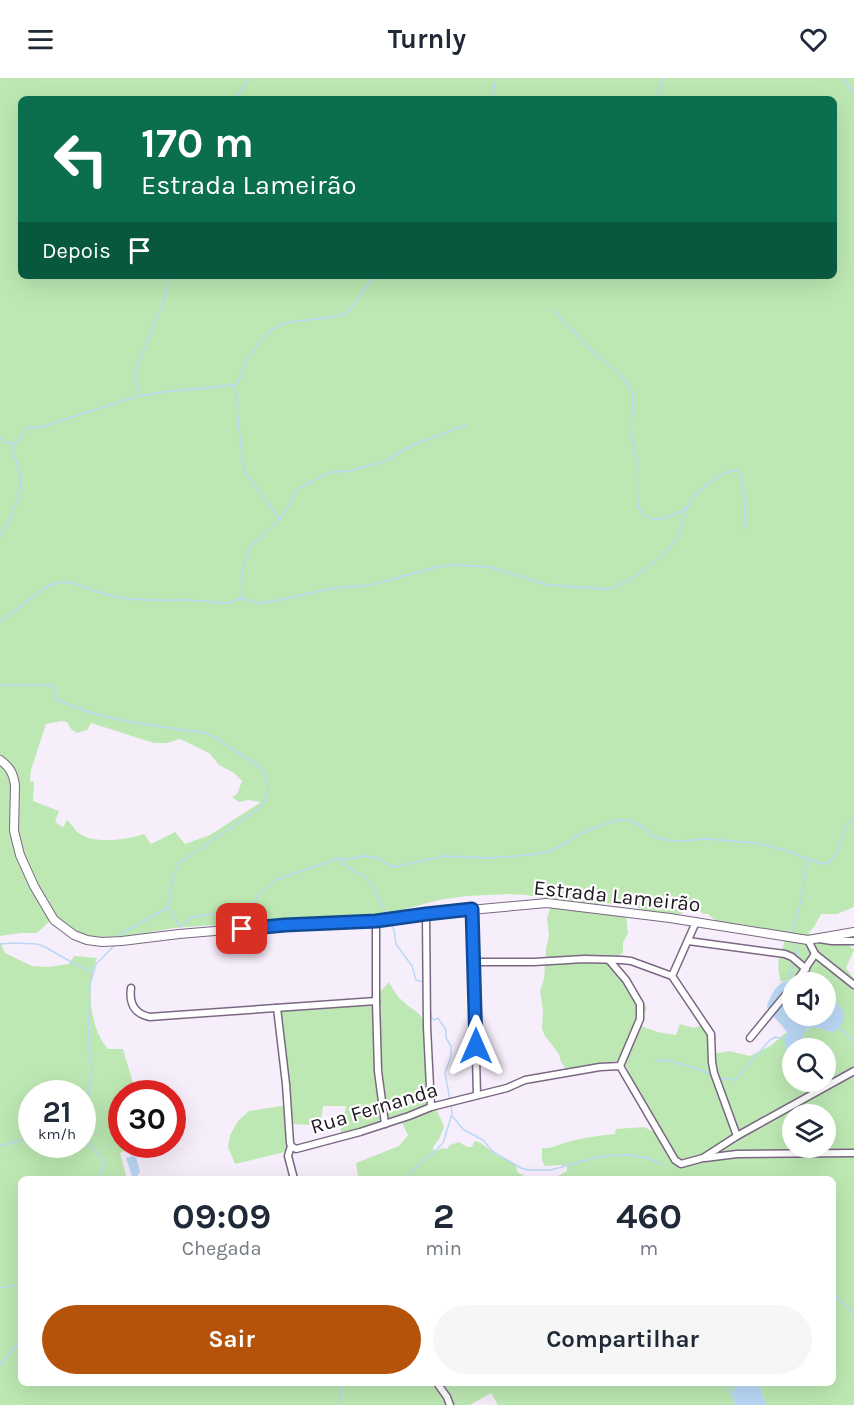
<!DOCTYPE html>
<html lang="pt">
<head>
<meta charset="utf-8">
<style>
	:root { --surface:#fff; --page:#f6f6f7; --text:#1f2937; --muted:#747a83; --accent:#b45309 }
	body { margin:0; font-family:Karla,sans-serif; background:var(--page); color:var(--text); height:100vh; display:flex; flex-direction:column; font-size:22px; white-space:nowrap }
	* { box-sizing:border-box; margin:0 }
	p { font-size:20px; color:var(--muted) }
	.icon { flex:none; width:33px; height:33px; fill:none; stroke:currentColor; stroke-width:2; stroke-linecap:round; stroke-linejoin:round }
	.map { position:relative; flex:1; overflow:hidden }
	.details { position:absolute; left:18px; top:1098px; width:818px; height:210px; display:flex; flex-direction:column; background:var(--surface); border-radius:9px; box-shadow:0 6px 24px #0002 }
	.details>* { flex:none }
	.guide { position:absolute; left:18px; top:18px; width:819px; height:183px; border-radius:9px; box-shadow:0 6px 24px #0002; background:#0b6e4f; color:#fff; overflow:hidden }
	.controls { position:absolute; left:782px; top:894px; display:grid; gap:12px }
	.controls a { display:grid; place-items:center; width:54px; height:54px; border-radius:50%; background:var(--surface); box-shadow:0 6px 24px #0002; font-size:30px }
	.speed { position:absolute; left:18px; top:1002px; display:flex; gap:12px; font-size:30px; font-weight:700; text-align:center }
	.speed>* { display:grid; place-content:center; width:78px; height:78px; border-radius:50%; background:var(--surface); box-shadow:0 6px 24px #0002; line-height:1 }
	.speed small { font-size:15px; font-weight:400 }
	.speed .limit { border:9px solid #d22; background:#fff; color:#111 }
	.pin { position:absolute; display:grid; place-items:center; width:51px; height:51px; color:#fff; margin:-26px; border-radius:12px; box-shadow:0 3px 9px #0006 }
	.me { position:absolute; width:66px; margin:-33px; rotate:0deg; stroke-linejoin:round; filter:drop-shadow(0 0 4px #0008) }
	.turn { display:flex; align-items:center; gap:21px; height:126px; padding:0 24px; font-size:27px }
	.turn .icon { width:78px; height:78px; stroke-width:2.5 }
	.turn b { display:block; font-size:42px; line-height:51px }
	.then { display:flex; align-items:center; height:57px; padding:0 24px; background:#0003; gap:12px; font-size:22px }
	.eta { display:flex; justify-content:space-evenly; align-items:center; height:102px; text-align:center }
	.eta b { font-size:36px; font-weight:700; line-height:42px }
	.action { display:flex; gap:12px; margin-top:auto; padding:12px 24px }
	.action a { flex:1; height:69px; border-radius:36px; background:var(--accent); color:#fff; font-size:24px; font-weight:700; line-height:69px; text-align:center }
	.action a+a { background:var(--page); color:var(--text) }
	header { display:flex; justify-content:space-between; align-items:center; height:78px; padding:0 24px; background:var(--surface); font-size:27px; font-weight:700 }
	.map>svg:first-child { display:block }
	.green { fill:#bde8b3; fill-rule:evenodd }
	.water { fill:#bad8f6 }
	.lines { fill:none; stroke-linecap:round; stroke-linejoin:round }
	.stream { stroke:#bad8f6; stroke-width:1.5 }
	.minor-casing { stroke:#7b6783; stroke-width:9 }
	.tertiary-casing { stroke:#7b6783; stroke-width:10 }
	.minor { stroke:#fff; stroke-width:6 }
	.tertiary { stroke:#fff; stroke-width:8 }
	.route-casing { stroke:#114b97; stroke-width:15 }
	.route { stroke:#1a73e8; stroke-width:10 }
	.labels { text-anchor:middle; stroke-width:4.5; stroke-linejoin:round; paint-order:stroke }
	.street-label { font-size:21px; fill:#1e1621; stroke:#fff }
</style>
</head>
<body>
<header><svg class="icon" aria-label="menu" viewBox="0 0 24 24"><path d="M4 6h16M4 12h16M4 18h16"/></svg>Turnly<svg class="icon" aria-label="heart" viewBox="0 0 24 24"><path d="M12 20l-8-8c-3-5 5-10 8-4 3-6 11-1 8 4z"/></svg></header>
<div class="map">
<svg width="854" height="1327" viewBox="0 0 854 1327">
	<rect width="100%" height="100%" fill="#f7eefb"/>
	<!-- green -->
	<g class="green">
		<path d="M0 0H854V829L837 836H821L814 849 808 855 848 866 854 872 846 890 854 901V1327H766L763 1319 759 1305H758H832V1101H553L567 1093V1088L559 1087 545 1088 542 1083V1070C550 1071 554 1068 561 1066 578 1060 597 1058 615 1056L616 1051 644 1049 654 1054C649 1037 641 1023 634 1008 631 1000 630 992 624 986 620 982 620 983 615 983L567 992 561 984 559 976 545 958 542 951 543 932 540 913 544 901 546 871 549 858 547 840 551 827 626 838 628 855 623 865V875L612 881 647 930 639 947 657 954 676 957 680 946 694 950 706 945 714 976 729 973 750 978 770 968 787 954 785 965 791 980H792V1004H825V970H800L804 954 811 949H818L830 954 832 922 825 916V904H798L789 902 781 904C775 882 780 878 787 857L746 847 739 848 727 847 716 843 708 836H703L698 831 689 830 681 836 650 834 636 829 607 825 595 828 526 817 510 816 466 818 439 822 386 836 344 843 329 838 174 850 140 856 122 862H107L83 858 53 840 37 855H21L0 858ZM21 21H834V198H21ZM61 643 67 644 71 651 77 655 87 652 91 645 154 665H167L180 661 209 675 219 687 234 695 242 703 237 716 232 719 239 724 248 722 261 724 210 757 185 766 175 754 151 766 144 756C129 762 93 766 80 756 74 752 72 746 67 742L63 749 55 744 59 733 33 723 34 703 30 704 31 692 46 646ZM792 1036H825V1070H792Z"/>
		<path d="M0 864 5 875 32 888 48 889 69 886 74 878 97 880C86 906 89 950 108 971H123L136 1015 122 1016V1066L126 1067 127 1071 120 1075 127 1101H21V1305H736L732 1317 735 1327H498L491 1315 470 1327H0ZM32 1016H82V1066H32Z"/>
		<path d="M389 904C393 911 397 919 404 924 414 934 418 931 425 945L428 1031 436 1030 444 1049 439 1061 433 1069 434 1073 444 1070 447 1071 450 1067 459 1064 467 1069H472L474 1064 476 1063 481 1065 496 1077 516 1086 517 1094 528 1100 535 1099 541 1101H360L358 1097 356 1085 399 1068 408 1057 402 1045 339 1061 346 1028H323L321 1043 315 1047 289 1046V1073L235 1086 228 1069 230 1057 238 1043 249 1033 288 1027 281 926 292 928 297 933 372 923Z"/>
	</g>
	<!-- water -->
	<g class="water">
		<path d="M789 902 796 903 792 904V908L769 935 767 927C772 916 776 905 789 902Z"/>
		<path d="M792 910V938H825V916C834 923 848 930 843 943 840 949 838 951 833 954 824 953 810 943 804 955 802 959 802 966 800 970H792V980H791L787 978 784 962 787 954 779 944 771 936Z"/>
		<path d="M133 1078 136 1079 140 1094 138 1096 137 1100 133 1101 126 1080Z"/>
		<path d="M736 1305H759L763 1319 766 1327H735L732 1317Z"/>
	</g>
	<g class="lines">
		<!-- stream -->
		<g class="stream">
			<path d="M843 0 854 17"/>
			<path d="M235 21 250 0"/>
			<path d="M494 21 493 16 496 0"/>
			<path d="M657 21 663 0"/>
			<path d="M553 232 592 273 621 297 631 311 633 317 631 355 637 384 638 429C648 450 670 439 686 431"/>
			<path d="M140 317 134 301 135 293 166 217 169 198"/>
			<path d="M0 359 4 363 12 366 13 365C24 365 21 354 28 349L38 350 138 318 163 314 234 307"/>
			<path d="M279 441 245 394 242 382 235 307H237L247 280 271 252 278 248 289 244 333 239 343 236 350 232 374 198"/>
			<path d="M0 459C10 440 24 418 20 395 18 386 13 377 12 367"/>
			<path d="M241 520C242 502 241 483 252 467L279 442 289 427 297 411 324 397 333 394 350 393 385 383 415 366 466 347"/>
			<path d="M0 544 45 510C66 497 80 509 101 515 128 524 160 522 188 522 200 523 213 524 225 525H230L241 520 257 525H262L289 520 333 510 370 507 437 489 456 487 490 489 548 507 608 511C627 507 669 476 678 458 682 449 683 439 686 431 693 415 720 393 737 392L742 396V408L745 421 744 450"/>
			<path d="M0 607H50L55 609V620C91 639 130 644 171 650 184 653 198 652 211 657L260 689C269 702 271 716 261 729L178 786 173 799 168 829 180 849 191 839 244 832 250 828 263 813 278 801 336 781H349L362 778 375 779 394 789 444 778 486 780 529 777 551 773 586 753 617 742H630L643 749 653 758 665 762 676 763 707 761 758 765 787 773 819 785 827 786C842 776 840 751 854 739"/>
			<path d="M339 781C346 791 358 793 367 801 375 809 382 827 386 837"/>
			<path d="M390 844 394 852 396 866 412 888 416 902 423 904"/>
			<path d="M793 856 794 846 801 823 807 782"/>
			<path d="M119 860 122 855 167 830"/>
			<path d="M794 864 797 873 796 880"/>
			<path d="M0 866 14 865 37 866 45 869 73 885 92 894"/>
			<path d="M792 905 790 898 794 884"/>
			<path d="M430 909V934L432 940 434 942 438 940 446 952V960L451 968V978L445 995 450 1022"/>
			<path d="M839 950 854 963"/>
			<path d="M655 982 672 983 712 996"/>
			<path d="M719 1000 735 1002 770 962 775 959 784 961"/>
			<path d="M452 1038 464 1052 483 1062 492 1073 521 1090 528 1092H551L597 1079 616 1077H630L647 1080 662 1086"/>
			<path d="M0 1068 32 1059"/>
			<path d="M102 1101 101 1097 105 1084C95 1068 84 1070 83 1047L92 993 88 967 90 907 96 886 115 867"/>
			<path d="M406 1101 415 1090 435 1073 443 1065 452 1036 451 1026"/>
			<path d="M0 1210 21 1206"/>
			<path d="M832 1215 854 1235"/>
			<path d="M0 1287 10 1274 21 1263"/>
			<path d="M724 1305 733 1319"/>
			<path d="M339 1327 341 1307"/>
		</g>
		<!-- minor casing -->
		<g class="minor-casing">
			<g id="minor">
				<path d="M472 831 477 1017"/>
				<path d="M426 836 427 949 431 1029"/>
				<path d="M376 843V923L378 993 385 1046"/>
				<path d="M819 861 832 863H854"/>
				<path d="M808 862 815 876 854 907"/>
				<path d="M688 863 785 876 792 879 806 891"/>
				<path d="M609 882 626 902 640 926V941L620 988"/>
				<path d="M473 884H534L584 881 622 882 631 883 672 898 696 844"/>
				<path d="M672 898 711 956 712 984 714 995 737 1058"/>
				<path d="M796 904 815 876"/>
				<path d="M131 910C129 925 134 936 150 939 225 933 300 928 376 923"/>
				<path d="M277 930 286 1006 290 1065 291 1068 296 1071 360 1054 409 1038 431 1029 507 1010 525 1002 600 989 620 988 675 1082 681 1086 703 1080 737 1058 854 993"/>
				<path d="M750 960 792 909"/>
				<path d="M291 1068 288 1078 294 1101"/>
				<path d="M705 1080 737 1076 854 1075"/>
				<path d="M437 1305 447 1319 450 1327"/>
			</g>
		</g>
		<!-- tertiary casing -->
		<g class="tertiary-casing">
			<path id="tertiary" d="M0 682C10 689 13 695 15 707L14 753 20 777 34 808 54 842 74 857 87 862 102 864 122 863 179 856 285 847 376 843 426 836 547 825 670 840 808 862 854 854"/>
		</g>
		<!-- minor -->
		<use href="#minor" class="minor"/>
		<!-- tertiary -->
		<use href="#tertiary" class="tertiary"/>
	</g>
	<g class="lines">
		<!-- route casing -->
		<g class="route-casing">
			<path id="route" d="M242 851 285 847 376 843 426 836 472 831 476 968"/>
		</g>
		<!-- route -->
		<use href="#route" class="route"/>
	</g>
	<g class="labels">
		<!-- street labels -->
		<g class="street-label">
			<text transform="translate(617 818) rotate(6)" y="7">Estrada Lameirão</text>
			<text transform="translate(374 1030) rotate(-17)" y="7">Rua Fernanda</text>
		</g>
	</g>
</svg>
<div class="controls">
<a><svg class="icon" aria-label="sound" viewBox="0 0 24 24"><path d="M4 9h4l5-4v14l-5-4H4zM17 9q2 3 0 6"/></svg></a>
<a><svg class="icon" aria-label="search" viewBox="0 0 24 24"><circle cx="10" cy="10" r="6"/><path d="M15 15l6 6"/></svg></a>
<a><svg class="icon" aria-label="layers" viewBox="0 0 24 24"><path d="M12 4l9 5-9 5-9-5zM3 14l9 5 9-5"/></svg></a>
</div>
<div class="speed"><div>21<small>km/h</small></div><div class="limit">30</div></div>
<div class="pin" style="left:242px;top:851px;background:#d93025"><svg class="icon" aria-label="arrive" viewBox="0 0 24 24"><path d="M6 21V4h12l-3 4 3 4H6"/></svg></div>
<svg class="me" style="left:476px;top:968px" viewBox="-20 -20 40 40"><path d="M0-17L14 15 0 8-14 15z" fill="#1a73e8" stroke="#fff" stroke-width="4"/></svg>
<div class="guide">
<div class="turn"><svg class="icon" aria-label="left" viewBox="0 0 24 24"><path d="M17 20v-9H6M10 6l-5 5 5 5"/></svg><div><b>170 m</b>Estrada Lameirão</div></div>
<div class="then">Depois<svg class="icon" aria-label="arrive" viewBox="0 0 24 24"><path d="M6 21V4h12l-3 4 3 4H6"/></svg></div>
</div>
<section class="details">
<div class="eta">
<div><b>09:09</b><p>Chegada</p></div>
<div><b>2</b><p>min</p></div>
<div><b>460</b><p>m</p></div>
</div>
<div class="action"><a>Sair</a><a>Compartilhar</a></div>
</section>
</div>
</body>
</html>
